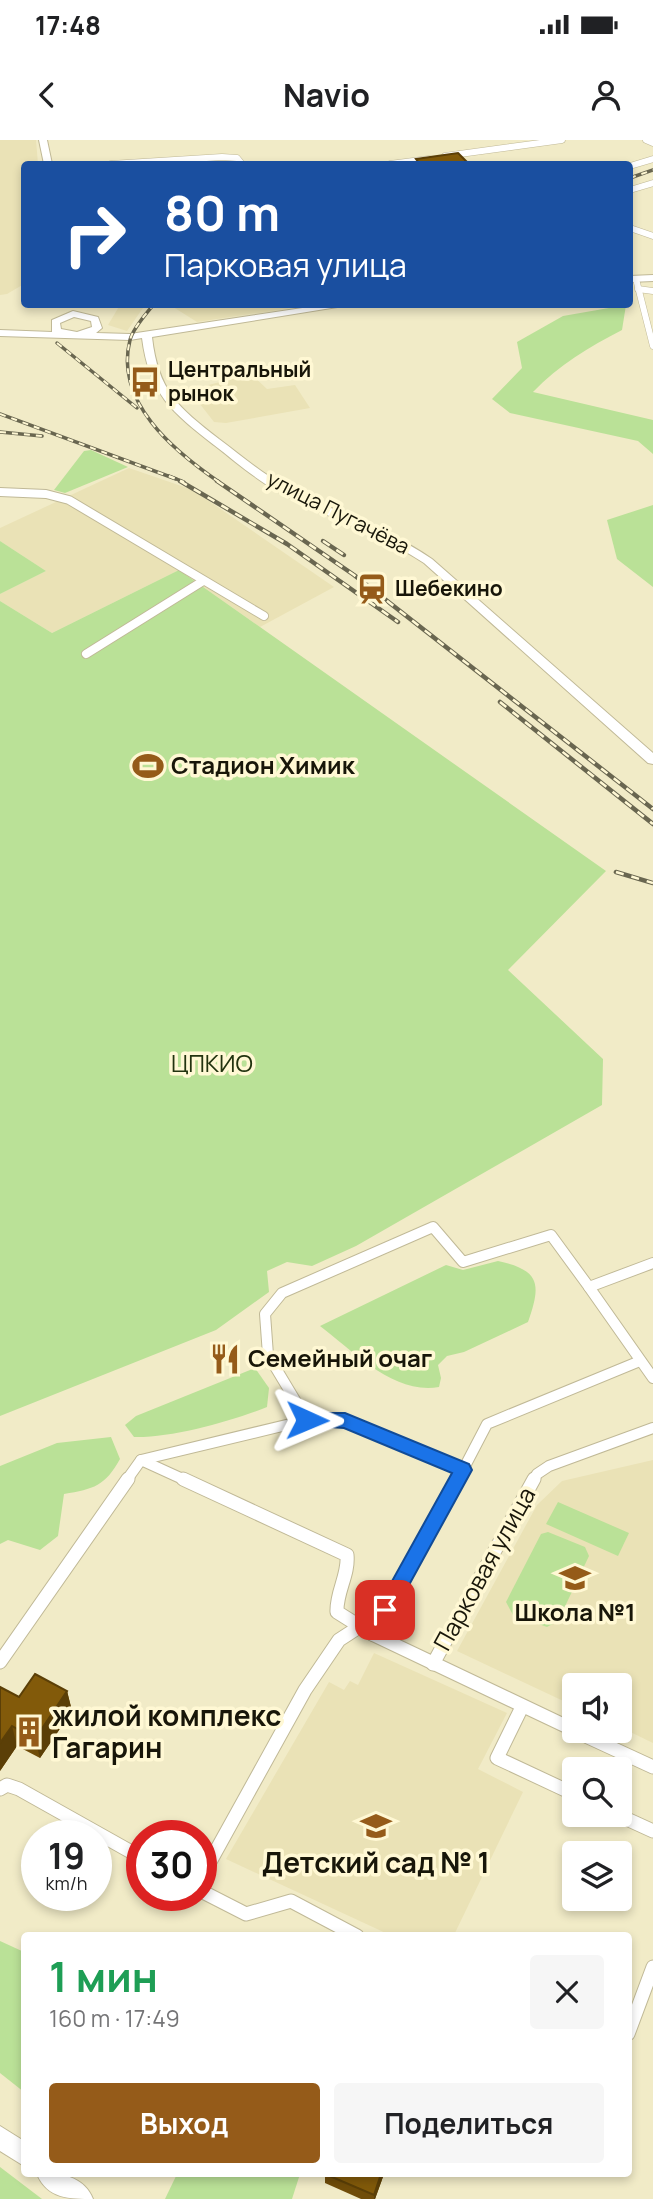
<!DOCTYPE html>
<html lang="ru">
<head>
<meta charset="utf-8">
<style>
	:root { --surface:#fff; --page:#f6f6f6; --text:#202124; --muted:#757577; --accent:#955b19 }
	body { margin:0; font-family:Manrope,sans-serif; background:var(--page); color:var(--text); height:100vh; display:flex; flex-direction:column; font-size:26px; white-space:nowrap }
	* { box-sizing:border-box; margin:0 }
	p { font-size:23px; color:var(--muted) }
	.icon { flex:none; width:38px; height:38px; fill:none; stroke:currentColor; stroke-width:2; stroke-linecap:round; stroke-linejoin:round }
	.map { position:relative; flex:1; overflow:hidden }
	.side { position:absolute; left:21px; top:1792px; width:611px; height:245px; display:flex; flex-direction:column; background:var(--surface); border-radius:7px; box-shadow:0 4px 10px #0003 }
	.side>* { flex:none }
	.banner { position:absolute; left:21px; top:21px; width:612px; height:147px; border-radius:7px; box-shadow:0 4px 10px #0003; background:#1a4fa0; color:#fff; overflow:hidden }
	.buttons { position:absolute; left:562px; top:1533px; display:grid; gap:14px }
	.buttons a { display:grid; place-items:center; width:70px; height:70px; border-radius:7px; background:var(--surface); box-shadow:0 4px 10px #0003; font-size:35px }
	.speed { position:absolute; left:21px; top:1680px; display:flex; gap:14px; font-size:35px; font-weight:700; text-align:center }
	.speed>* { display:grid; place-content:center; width:91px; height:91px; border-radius:50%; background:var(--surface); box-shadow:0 4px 10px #0003; line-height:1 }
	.speed small { font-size:18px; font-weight:400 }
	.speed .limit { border:10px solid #d22; background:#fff; color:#111 }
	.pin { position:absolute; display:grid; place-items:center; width:60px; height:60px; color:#fff; margin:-30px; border-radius:14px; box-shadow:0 4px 10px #0006 }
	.me { position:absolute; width:77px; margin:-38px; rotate:91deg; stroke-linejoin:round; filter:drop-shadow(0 0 5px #0008) }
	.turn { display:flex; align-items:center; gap:24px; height:147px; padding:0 28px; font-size:32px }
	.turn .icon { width:91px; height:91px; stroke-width:2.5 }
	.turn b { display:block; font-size:49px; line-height:60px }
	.round { display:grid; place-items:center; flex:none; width:74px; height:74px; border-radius:7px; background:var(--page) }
	.overview { display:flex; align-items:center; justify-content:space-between; height:119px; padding:0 28px }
	h1 { font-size:42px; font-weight:700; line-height:52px; color:#1e9e55 }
	.button { display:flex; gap:14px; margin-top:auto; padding:14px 28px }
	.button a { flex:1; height:80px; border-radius:7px; background:var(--accent); color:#fff; font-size:28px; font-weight:700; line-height:80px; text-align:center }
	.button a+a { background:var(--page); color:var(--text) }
	.status { display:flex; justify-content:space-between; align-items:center; height:49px; padding:0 35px; background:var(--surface); direction:ltr }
	.status svg { height:19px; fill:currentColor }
	header { display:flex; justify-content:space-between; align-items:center; height:91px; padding:0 28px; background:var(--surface); font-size:32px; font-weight:700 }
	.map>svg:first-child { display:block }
	.built { fill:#eae2b6 }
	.green { fill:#bae197 }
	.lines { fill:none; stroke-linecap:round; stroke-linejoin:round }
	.street-far3-casing { stroke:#c0b997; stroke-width:7 }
	.street-far2-casing { stroke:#c0b997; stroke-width:10 }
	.street-far1-casing { stroke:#c0b997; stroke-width:12 }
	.street-casing { stroke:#c0b997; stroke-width:15 }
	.secondary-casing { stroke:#c0b997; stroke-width:2 }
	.street-far3 { stroke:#fff; stroke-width:6 }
	.street-far2 { stroke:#fff; stroke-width:8 }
	.street-far1 { stroke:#fff; stroke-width:10 }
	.street { stroke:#fff; stroke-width:13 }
	.secondary { fill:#fff; fill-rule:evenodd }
	.rail-far1-casing { stroke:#696650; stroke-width:3.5 }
	.rail-casing { stroke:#696650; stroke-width:4.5 }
	.rail-far1 { stroke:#fff8d4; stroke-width:2; stroke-dasharray:6; stroke-linecap:butt }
	.rail { stroke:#fff8d4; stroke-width:2.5; stroke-dasharray:8; stroke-linecap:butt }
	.wall { fill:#704d09 }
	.shaded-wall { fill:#5b3f07 }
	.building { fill:#825a0a; stroke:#5b3f07; stroke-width:2 }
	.route { fill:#1a73e8; stroke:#114b97; stroke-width:2 }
	.labels { text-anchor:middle; stroke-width:7; stroke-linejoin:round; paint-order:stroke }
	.far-poi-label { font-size:21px; font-weight:bold; fill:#181609; stroke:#fff8d4; text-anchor:start }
	.far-street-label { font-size:21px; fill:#181609; stroke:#fff8d4 }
	.poi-label { font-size:24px; font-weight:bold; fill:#181609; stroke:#fff8d4; text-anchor:start }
	.park-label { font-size:24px; fill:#22330f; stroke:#fff8d4 }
	.street-label { font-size:24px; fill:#181609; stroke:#fff8d4 }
	.near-poi-label { font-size:28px; font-weight:bold; fill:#181609; stroke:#fff8d4; text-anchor:start }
</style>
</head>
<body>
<div class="status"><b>17:48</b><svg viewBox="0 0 49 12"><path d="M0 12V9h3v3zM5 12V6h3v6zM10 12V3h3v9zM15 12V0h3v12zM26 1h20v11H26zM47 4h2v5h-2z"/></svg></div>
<header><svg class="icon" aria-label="back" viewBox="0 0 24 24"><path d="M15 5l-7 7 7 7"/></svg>Navio<svg class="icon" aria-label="person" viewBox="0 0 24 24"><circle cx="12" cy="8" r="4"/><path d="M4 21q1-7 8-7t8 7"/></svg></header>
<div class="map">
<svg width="653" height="2059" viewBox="0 0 653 2059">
	<rect width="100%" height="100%" fill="#f1ebc7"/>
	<!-- built -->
	<g class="built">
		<path d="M0 0H36L38 24H24V144L7 154 0 155Z"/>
		<path d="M120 165H145L127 191 108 185Z"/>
		<path d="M170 165H313L197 182Z"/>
		<path d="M251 234 267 249 295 245 310 268 226 283 214 282 189 250Z"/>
		<path d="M129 328 193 350 334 447 260 487 179 430 52 493 0 461V454L46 431 0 401V388Z"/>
		<path d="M653 1320V1603L620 1587V1545H574V1566L457 1511 537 1365 562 1341Z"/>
		<path d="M374 1513 507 1573 478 1629 523 1652 454 1795H390L226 1719 329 1542 344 1550 350 1541 358 1545Z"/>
	</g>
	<!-- green -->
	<g class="green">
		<path d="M626 165 622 190C589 207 559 225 533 252L653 280V314L638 301 510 273 492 259 522 228 517 202 563 176Z"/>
		<path d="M91 310 128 327 65 353 54 350 84 311Z"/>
		<path d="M653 365V447L617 419 607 380Z"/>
		<path d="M0 401 46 431 0 454Z"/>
		<path d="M179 430 606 731 508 830 603 919 602 965 356 1106 312 1126 287 1122 267 1131 269 1152 216 1190 0 1276V461L52 493Z"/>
		<path d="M498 1121C541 1130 541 1145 528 1182L464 1212 447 1216 438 1225 441 1238 439 1247C394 1255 353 1211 320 1186L446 1125 463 1130Z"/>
		<path d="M255 1228 269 1248 267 1267C232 1281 171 1298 134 1297L125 1285 136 1276Z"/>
		<path d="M111 1297 120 1319C105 1346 94 1349 64 1354L58 1396 40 1410 8 1400 0 1404V1326L57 1303Z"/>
		<path d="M558 1362 629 1393 618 1416 546 1384Z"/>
		<path d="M548 1392 585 1407 589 1416 558 1481 547 1487 513 1475 506 1462 541 1394Z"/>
		<path d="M0 1801 24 1812V1952L0 1933Z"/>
		<path d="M0 2027 42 2059H0Z"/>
		<path d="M177 2034H300L292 2059H165Z"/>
	</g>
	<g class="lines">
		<!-- street-far3 casing -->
		<g class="street-far3-casing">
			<g id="street-far3">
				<path d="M646 0 653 3"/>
				<path d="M445 16 562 0"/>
				<path d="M111 24 222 17 237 18 242 24"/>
				<path d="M390 24 429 19"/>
				<path d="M630 26 653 19"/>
				<path d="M630 50 653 43"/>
				<path d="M630 88 653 96"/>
				<path d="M636 139 653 206"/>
				<path d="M638 149 653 151"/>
			</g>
		</g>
		<!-- street-far2 casing -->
		<g class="street-far2-casing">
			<g id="street-far2">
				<path d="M0 352 46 354 69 360 264 476"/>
				<path d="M86 514 203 441"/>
			</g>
		</g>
		<!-- street-far1 casing -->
		<g class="street-far1-casing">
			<g id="street-far1">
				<path d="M589 1147 653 1238"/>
				<path d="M307 1280 268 1215 265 1174 282 1153 433 1087 463 1122 551 1095 589 1147 653 1123"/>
				<path d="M141 1320 187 1341"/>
				<path d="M463 1330 487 1284 640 1221"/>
				<path d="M126 1341 141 1320 307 1280H345L463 1330 457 1341"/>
				<path d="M533 1341 537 1334 549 1326 653 1288"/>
			</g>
		</g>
		<!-- street casing -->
		<g class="street-casing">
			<g id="street">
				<path d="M183 1339 347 1415C349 1435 336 1452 337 1472L372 1494 574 1590"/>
				<path d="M372 1494 458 1339"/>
				<path d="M0 1522 128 1339"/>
				<path d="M433 1524 534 1339"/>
				<path d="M522 1567 497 1618 574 1654"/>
				<path d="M575 1591 653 1627"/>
				<path d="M0 1649 7 1645 19 1649 142 1718"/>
				<path d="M618 1675 653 1691"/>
				<path d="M201 1738 305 1550 339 1500 359 1487"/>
				<path d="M201 1751 246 1774 291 1761 357 1796"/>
				<path d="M628 1894 653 1827"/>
			</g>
		</g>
		<!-- secondary casing -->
		<g class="secondary-casing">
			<g id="secondary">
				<path d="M39 0H47L52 24H44Z"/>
				<path d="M653 135V141L630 142V136Z"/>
				<path d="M329 164H356L152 197C158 251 178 267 219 299 242 316 263 335 289 348 336 373 387 388 432 419L653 613V624L648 623 424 423C379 393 327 378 279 352 256 340 235 321 214 305 172 272 149 254 142 198L130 200 0 196V190L52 192V180L73 171 98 177 102 188 96 193 130 194ZM74 177 91 181 92 187 77 192 61 189 60 183Z"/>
				<path d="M0 1986 24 2001V2026L0 2011Z"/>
				<path d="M37 2034C59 2032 84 2036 93 2059 70 2059 47 2059 37 2034Z"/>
			</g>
		</g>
		<!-- street-far3 -->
		<use href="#street-far3" class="street-far3"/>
		<!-- street-far2 -->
		<use href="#street-far2" class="street-far2"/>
		<!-- street-far1 -->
		<use href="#street-far1" class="street-far1"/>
		<!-- street -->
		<use href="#street" class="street"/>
		<!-- secondary -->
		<use href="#secondary" class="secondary"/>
		<!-- rail-far1 casing -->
		<g class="rail-far1-casing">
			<g id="rail-far1">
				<path d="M630 38 653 30"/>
				<path d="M154 164C146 174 133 188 130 200 114 262 174 311 219 342"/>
				<path d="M57 203 137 268"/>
				<path d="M0 274 176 339"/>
				<path d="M0 292 42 296"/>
				<path d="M169 336 184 342"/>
			</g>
		</g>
		<!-- rail casing -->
		<g class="rail-casing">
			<g id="rail">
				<path d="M180 341 287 404 398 482"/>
				<path d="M217 341 354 435 653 669"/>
				<path d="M323 401 344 415"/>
				<path d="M500 562 653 684"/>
				<path d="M616 732 653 743"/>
			</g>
		</g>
		<!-- rail-far1 -->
		<use href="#rail-far1" class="rail-far1"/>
		<!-- rail -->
		<use href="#rail" class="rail"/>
	</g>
	<!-- wall -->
	<g class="wall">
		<path d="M67 1551 72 1571 40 1618 17 1606 0 1631 19 1557Z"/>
		<path d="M325 2034H384L375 2059H361L325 2043Z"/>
	</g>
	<!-- shaded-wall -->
	<g class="shaded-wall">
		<path d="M67 1551 72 1571 40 1618 35 1599Z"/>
		<path d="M12 1586 17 1606 0 1631V1603Z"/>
		<path d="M381 2034H384L375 2059H374V2055Z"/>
	</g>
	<!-- building -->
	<g class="building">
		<path d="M458 13 469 24H420L416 19Z"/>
		<path d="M35 1534 67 1551 35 1599 12 1586 0 1603V1547L19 1557Z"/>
		<path d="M325 2034H381L374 2055Z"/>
	</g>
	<!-- route -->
	<path class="route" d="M307 1273H345L469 1324 472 1330 392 1476 385 1479 378 1476 376 1470 452 1333 344 1288 301 1285 298 1280 301 1275Z"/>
	<!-- icons -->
	<defs>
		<g id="bus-bare" transform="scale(2.415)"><path d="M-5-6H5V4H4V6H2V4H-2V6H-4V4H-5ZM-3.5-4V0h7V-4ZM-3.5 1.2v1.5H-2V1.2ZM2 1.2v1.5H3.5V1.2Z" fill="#955b19" stroke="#fff8d4" stroke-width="2.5" paint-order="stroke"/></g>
		<g id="station-bare" transform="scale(2.415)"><path d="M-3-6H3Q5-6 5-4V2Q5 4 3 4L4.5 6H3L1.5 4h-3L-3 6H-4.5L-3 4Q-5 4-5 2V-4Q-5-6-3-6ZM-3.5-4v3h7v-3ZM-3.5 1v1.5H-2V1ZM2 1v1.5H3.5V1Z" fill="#955b19" stroke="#fff8d4" stroke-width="2.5" paint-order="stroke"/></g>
		<g id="stadium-bare" transform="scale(2.415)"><path d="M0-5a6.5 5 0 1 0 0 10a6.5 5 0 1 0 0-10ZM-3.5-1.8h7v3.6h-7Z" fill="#955b19" stroke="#fff8d4" stroke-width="2.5" paint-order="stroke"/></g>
		<g id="restaurant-bare" transform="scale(2.415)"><path d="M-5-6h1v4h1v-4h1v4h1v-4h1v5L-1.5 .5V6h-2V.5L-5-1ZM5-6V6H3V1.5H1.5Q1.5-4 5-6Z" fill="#955b19" stroke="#fff8d4" stroke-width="2.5" paint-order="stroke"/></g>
		<g id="school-bare" transform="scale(2.415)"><path d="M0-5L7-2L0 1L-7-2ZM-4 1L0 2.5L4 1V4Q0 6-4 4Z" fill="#955b19" stroke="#fff8d4" stroke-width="2.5" paint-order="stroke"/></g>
		<g id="building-bare" transform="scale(2.415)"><path d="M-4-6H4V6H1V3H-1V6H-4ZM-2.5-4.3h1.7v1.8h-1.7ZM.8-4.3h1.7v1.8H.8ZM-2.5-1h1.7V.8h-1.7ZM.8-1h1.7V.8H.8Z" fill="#955b19" stroke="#fff8d4" stroke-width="2.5" paint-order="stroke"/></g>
	</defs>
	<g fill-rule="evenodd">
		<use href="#bus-bare" x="145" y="242"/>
		<use href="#station-bare" x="372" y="449"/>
		<use href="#stadium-bare" x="148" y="626"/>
		<use href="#restaurant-bare" x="225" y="1219"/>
		<use href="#school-bare" x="575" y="1438"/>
		<use href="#building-bare" x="29" y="1592"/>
		<use href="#school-bare" x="376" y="1686"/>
	</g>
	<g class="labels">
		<!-- far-poi labels -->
		<g class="far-poi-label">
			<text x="168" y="237">Центральный<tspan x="168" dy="24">рынок</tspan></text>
			<text x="395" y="456">Шебекино</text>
		</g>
		<!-- far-street labels -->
		<g class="far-street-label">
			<text transform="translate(338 373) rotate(27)" y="7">улица Пугачёва</text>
		</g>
		<!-- poi labels -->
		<g class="poi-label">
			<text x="171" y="634">Стадион Химик</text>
			<text x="248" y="1227">Семейный очаг</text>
			<text x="575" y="1481" text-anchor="middle">Школа №1</text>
		</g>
		<!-- park labels -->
		<g class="park-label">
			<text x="212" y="932">ЦПКИО</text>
		</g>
		<!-- street labels -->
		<g class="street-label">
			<text transform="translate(485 1429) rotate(-61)" y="8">Парковая улица</text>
		</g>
		<!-- near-poi labels -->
		<g class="near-poi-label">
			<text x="52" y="1586">жилой комплекс<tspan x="52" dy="32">Гагарин</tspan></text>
			<text x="376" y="1733" text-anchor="middle">Детский сад № 1</text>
		</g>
	</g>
</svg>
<div class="buttons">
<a><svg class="icon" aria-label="sound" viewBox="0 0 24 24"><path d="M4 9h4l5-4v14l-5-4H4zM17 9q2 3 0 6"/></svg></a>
<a><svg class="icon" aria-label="search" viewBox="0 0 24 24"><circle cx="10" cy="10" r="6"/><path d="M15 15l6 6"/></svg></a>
<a><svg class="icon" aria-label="layers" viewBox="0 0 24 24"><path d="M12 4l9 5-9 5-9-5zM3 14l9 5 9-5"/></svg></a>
</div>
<div class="speed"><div>19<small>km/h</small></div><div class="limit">30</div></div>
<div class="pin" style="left:385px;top:1470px;background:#d93025"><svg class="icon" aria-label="arrive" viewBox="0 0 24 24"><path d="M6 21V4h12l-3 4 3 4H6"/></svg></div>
<svg class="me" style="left:307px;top:1280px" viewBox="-20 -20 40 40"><path d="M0-17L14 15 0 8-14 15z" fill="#1a73e8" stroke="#fff" stroke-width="4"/></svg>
<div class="banner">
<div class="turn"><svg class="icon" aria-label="right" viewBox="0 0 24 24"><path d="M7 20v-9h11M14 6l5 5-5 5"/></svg><div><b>80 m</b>Парковая улица</div></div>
</div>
<section class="side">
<div class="overview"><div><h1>1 мин</h1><p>160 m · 17:49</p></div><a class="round"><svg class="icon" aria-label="close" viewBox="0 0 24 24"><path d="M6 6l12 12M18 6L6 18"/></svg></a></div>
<div class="button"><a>Выход</a><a>Поделиться</a></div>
</section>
</div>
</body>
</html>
